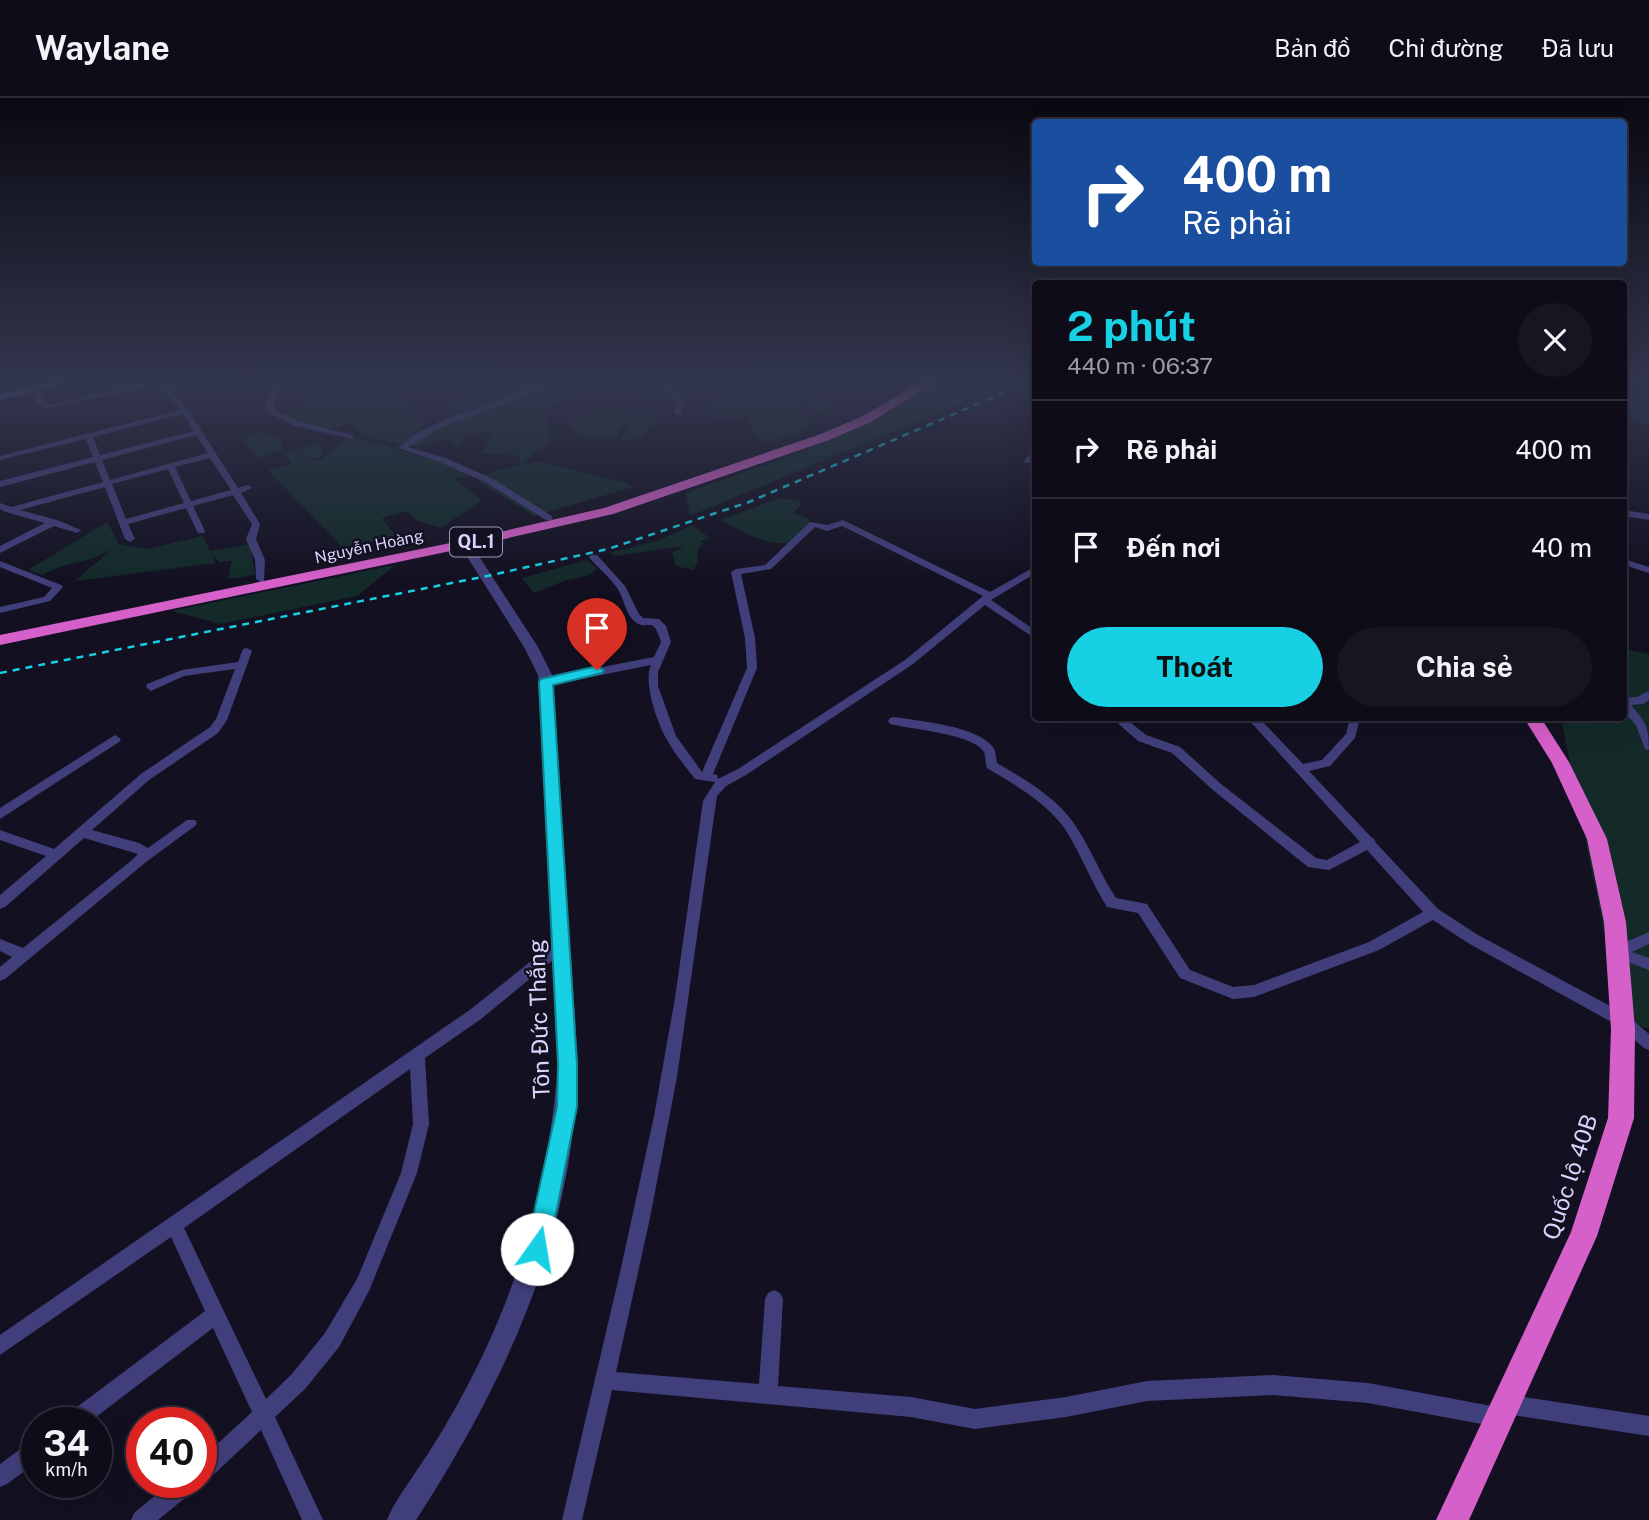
<!DOCTYPE html>
<html lang="vi">
<head>
<meta charset="utf-8">
<style>
	:root { --surface:#0e0c19; --page:#171522; --text:#f1f3f6; --muted:#9b9ba2; --line:#2e2c38; --accent:#17d0e4 }
	body { margin:0; font-family:"Public Sans",sans-serif; background:var(--page); color:var(--text); height:100vh; display:flex; flex-direction:column; font-size:26px; white-space:nowrap }
	* { box-sizing:border-box; margin:0 }
	p { font-size:23px; color:var(--muted) }
	.icon { flex:none; width:38px; height:38px; fill:none; stroke:currentColor; stroke-width:2; stroke-linecap:round; stroke-linejoin:round }
	.map { position:relative; flex:1; overflow:hidden }
	.sheet { position:absolute; left:1032px; top:182px; width:595px; height:441px; display:flex; flex-direction:column; background:var(--surface); border-radius:7px; box-shadow:0 7px 28px #0002,0 0 0 2px var(--line) }
	.sheet>* { flex:none }
	.top-card { position:absolute; left:1032px; top:21px; width:595px; height:147px; border-radius:7px; box-shadow:0 7px 28px #0002,0 0 0 2px var(--line); background:#1a4fa0; color:#fff; overflow:hidden }
	.speed { position:absolute; left:21px; top:1309px; display:flex; gap:14px; font-size:35px; font-weight:700; text-align:center }
	.speed>* { display:grid; place-content:center; width:91px; height:91px; border-radius:50%; background:var(--surface); box-shadow:0 7px 28px #0002,0 0 0 2px var(--line); line-height:1 }
	.speed small { font-size:18px; font-weight:400 }
	.speed .limit { border:10px solid #d22; background:#fff; color:#111 }
	.pin { position:absolute; display:grid; place-items:center; width:60px; height:60px; color:#fff; margin:-72px -30px; border-radius:50% 50% 50% 0; rotate:-45deg; box-shadow:0 0 7px #0007 }
	.pin .icon { rotate:45deg }
	.me { position:absolute; width:77px; margin:-38px; rotate:13deg; stroke-linejoin:round; filter:drop-shadow(0 0 5px #0008) }
	.turn { display:flex; align-items:center; gap:24px; height:147px; padding:0 35px; font-size:32px }
	.turn .icon { width:91px; height:91px; stroke-width:2.5 }
	.turn b { display:block; font-size:49px; line-height:60px }
	.round { display:grid; place-items:center; flex:none; width:74px; height:74px; border-radius:37px; background:var(--page) }
	.headline { display:flex; align-items:center; justify-content:space-between; height:119px; padding:0 35px }
	h1 { font-size:42px; font-weight:700; line-height:52px; color:var(--accent) }
	.primary-button { display:flex; gap:14px; margin-top:auto; padding:14px 35px }
	.primary-button a { flex:1; height:80px; border-radius:42px; background:var(--accent); color:#111; font-size:28px; font-weight:700; line-height:80px; text-align:center }
	.primary-button a+a { background:var(--page); color:var(--text) }
	ul { padding:0; list-style:none }
	li { display:flex; align-items:center; gap:21px; height:98px; padding:0 35px; border-top:2px solid var(--line) }
	li div { flex:1 }
	li b { display:block; font-size:26px }
	li em { font-style:normal }
	header { display:flex; align-items:center; gap:42px; box-sizing:border-box; height:98px; padding:0 35px; background:var(--surface); border-bottom:2px solid var(--line) }
	header strong { font-size:33px }
	nav { display:flex; gap:38px; margin-inline-start:auto; font-size:24px }
	.map>svg:first-child { display:block }
	.green { fill:#132a29 }
	.water { fill:#142846 }
	.lines { fill:none; stroke-linecap:round; stroke-linejoin:round }
	.minor { fill:#413f7b; fill-rule:evenodd }
	.tertiary { fill:#413f7b; fill-rule:evenodd }
	.secondary { fill:#7774f1; fill-rule:evenodd }
	.trunk { fill:#d660c9; fill-rule:evenodd }
	.rail { stroke:#17d0e4; stroke-width:2.5; stroke-dasharray:7 6; stroke-linecap:butt }
	.route { fill:#17d0e4; stroke:#0f8794; stroke-width:2 }
	.labels { text-anchor:middle; stroke-width:5; stroke-linejoin:round; paint-order:stroke }
	.far-street-label { font-size:16px; fill:#d8d4fb; stroke:#131021 }
	.shield { fill:#131021; stroke:#9d99ba; stroke-width:2 }
	.shield-label { font-size:18px; font-weight:bold; fill:#d8d4fb }
	.near-street-label { font-size:23px; fill:#d8d4fb; stroke:#131021 }
</style>
</head>
<body>
<header>
<strong>Waylane</strong>
<nav><a>Bản đồ</a><a>Chỉ đường</a><a>Đã lưu</a></nav>
</header>
<div class="map">
<svg width="1649" height="1422" viewBox="0 0 1649 1422">
	<rect width="100%" height="100%" fill="#131021"/>
	<!-- green -->
	<g class="green">
		<path d="M342 283H430L412 288 385 300 402 303 409 308 404 315 422 322 423 328 420 330 426 332 455 318 447 317 444 313 453 303 466 301 488 300 502 309 494 299 506 294 499 289 498 285 502 283H540L541 289 556 291 555 294 572 283H599L566 302 553 306 547 317 552 344 536 353 524 366 537 363 623 384 633 389 534 418 479 384 482 377 520 367 519 358 481 355 494 334 466 336 458 348 447 341 415 349 363 338 352 324C329 337 300 325 276 319L299 310Z"/>
		<path d="M735 283C784 283 799 284 840 313L828 319 804 303 796 311 806 313 808 331 767 345C753 339 751 334 749 319L715 320 713 306 724 298V290Z"/>
		<path d="M937 283H997L1007 286 690 418 686 395C771 364 864 337 937 283Z"/>
		<path d="M659 285 671 290 680 300 671 303 625 293Z"/>
		<path d="M599 308 638 309 633 316 634 322 619 331 617 339C597 342 582 342 568 324Z"/>
		<path d="M656 311 663 312 641 340 625 343 619 340 641 317Z"/>
		<path d="M262 331 270 338 278 337 284 351 258 360 244 342Z"/>
		<path d="M351 338 479 375 454 381 482 402 441 430 416 422 407 413 382 420 395 437 345 452 268 372 292 367 286 355 321 344 322 358 305 364 323 361Z"/>
		<path d="M780 400 799 403 801 407 793 415 809 421V425C806 429 803 436 800 439 780 457 739 432 721 422Z"/>
		<path d="M107 424 119 446 147 451 203 438 210 453 250 446 255 477 228 481 232 463 219 464 212 455 215 465 75 483 112 451C87 467 66 462 43 477L28 472Z"/>
		<path d="M692 427 710 440 700 443 704 445 698 451 697 466 693 472 676 468 672 455 684 448 615 458 609 455 659 442Z"/>
		<path d="M587 462 597 471 587 478 567 482 534 495 522 480Z"/>
		<path d="M395 467 357 498 221 526 171 513Z"/>
		<path d="M1624 551 1649 556V931L1622 922 1561 620H1624Z"/>
	</g>
	<!-- water -->
	<path class="water" d="M1624 283 1649 290V328L1624 318Z"/>
	<g class="lines">
		<!-- minor -->
		<g class="minor">
			<path d="M152 283H165L189 313 238 390 248 387 252 390 241 395 260 426 256 441 265 462 264 483 261 484 256 481 255 462 246 441 252 426 233 397 193 408 205 433 204 435H198L186 410 128 426 135 441 130 444 125 441 105 389 20 412 57 422 81 432 77 435 54 428 0 455V448L45 425 6 414 0 411V405L11 409 103 384 95 364 0 389V383L93 359 86 341 0 362V358L180 312 159 286 46 311 37 306 33 289H39L44 305 47 307ZM183 316 194 333 100 357 93 339ZM196 337 208 355 110 382 102 362ZM210 360 231 392 191 403 175 369ZM168 371 184 405 126 421 112 386Z"/>
			<path d="M279 283H287L274 306 275 312 301 324 353 337V341L295 328 268 315 266 306Z"/>
			<path d="M545 283H554L516 302 440 330 408 349 446 360 493 381 552 418V422H546L487 385 440 364 398 350C438 314 498 308 545 283Z"/>
			<path d="M661 283H669L684 304 681 318 674 316 676 304Z"/>
			<path d="M1033 352H1036V359L1031 365H1025L1024 363Z"/>
			<path d="M1624 412 1649 416V422L1624 418Z"/>
			<path d="M843 422 990 494 1036 468V475L991 502 1036 533V541L985 507 913 566 746 677 726 688 717 698 677 979 650 1120 616 1274 759 1286 765 1201 768 1195 774 1192 780 1195 783 1201 778 1288 911 1299 975 1311 1066 1299 1147 1283 1273 1277 1368 1285 1497 1309 1495 1306 1498 1299 1505 1296 1649 1318V1338L1506 1316 1508 1319 1505 1326 1498 1329 1368 1305 1273 1297 1147 1303 1066 1319 975 1331 911 1319 612 1292 582 1422H562L621 1170 654 1018 675 900 703 703 715 684 695 681C685 668 674 655 666 640 657 624 643 584 651 567L546 588 541 584 546 580 654 559 661 544C652 515 649 535 634 523 626 516 624 502 619 493 612 481 598 470 589 459L591 457H597L625 488 639 516 643 520 659 521 666 528 671 544 658 574V588L676 638 702 674 747 570 745 540 731 474 736 471 765 467 810 424 827 427ZM842 428 983 498 905 562 738 671 718 681 717 677 713 676 757 570 755 540 741 476 771 471 815 429 827 433Z"/>
			<path d="M1624 461 1649 469V475L1624 467Z"/>
			<path d="M0 463 61 487 63 489 50 503 0 515V509L44 499 52 490 0 469Z"/>
			<path d="M247 550 252 553 227 622 218 635 149 682 92 732 139 745 148 750 187 722H195L197 725 195 728 146 764 5 881 0 883V869L12 859 0 853V841L23 850 132 762 138 756 84 740 5 809 0 811V797L46 758 0 742V732L54 751 141 676 210 629 216 621 235 571 184 578 151 593 146 589 147 586 182 572 238 564 243 551Z"/>
			<path d="M1649 593V602L1643 606 1631 607C1646 625 1649 628 1649 652L1645 651 1636 627 1624 614V600L1637 599Z"/>
			<path d="M894 619C919 623 977 628 993 649 996 654 996 659 997 665 1024 681 1054 698 1073 724 1090 748 1100 776 1116 800L1147 806 1190 872 1233 889 1254 887 1369 844 1423 814 1367 752 1329 772 1308 769 1213 692 1172 655 1138 643 1112 620H1125L1146 637 1180 649 1221 686 1316 760 1327 762 1360 744 1247 620H1259L1303 666 1322 662 1346 636 1350 620H1360L1355 640 1330 668 1309 673 1371 739 1374 741 1376 745 1438 811 1478 837 1627 917 1649 936V952L1644 950 1617 927 1468 845 1433 822 1379 852 1254 899 1233 901 1180 880 1138 815 1107 809C1091 784 1081 756 1065 731 1046 704 1015 687 987 670 985 665 986 659 984 654 974 636 910 631 890 626L888 623 890 620Z"/>
			<path d="M115 637 121 641 119 644 0 721V710Z"/>
			<path d="M1649 834V846L1632 854 1649 860V872L1612 858 1610 854 1612 850Z"/>
			<path d="M560 842 565 844 567 848 565 852 481 921 425 960 429 1026 417 1075 369 1193 339 1249 305 1291 275 1319 323 1422H302L261 1332 208 1382 201 1385 199 1384 196 1391 158 1422H131L134 1415 172 1384H201V1361L252 1314 213 1230 88 1325H62L65 1318 205 1213 171 1139 0 1257V1237L471 911 555 844ZM410 971 413 1026 401 1075 357 1181 325 1235 291 1277 266 1301 184 1130Z"/>
			<path d="M37 1341V1364L7 1386 0 1389V1366L30 1344Z"/>
		</g>
		<!-- tertiary -->
		<path class="tertiary" d="M465 442 471 446 538 549 552 577 578 966C575 1007 573 1048 564 1088 540 1208 482 1320 416 1422H387C394 1404 407 1388 417 1372 431 1352 444 1330 456 1309 518 1198 548 1092 558 966L538 577 524 549 459 446Z"/>
		<!-- secondary -->
		<path class="secondary" d="M56 283H74L0 302V296Z"/>
		<!-- trunk -->
		<g class="trunk">
			<path d="M923 283H937L871 324 829 342 613 416 465 450 0 547V537L465 442 604 410 821 336 863 318Z"/>
			<path d="M1524 620H1541L1569 664 1607 741 1626 824 1635 931 1634 1020 1597 1138 1469 1422H1436L1571 1134 1608 1020 1611 931 1604 824 1587 741 1552 665Z"/>
		</g>
		<!-- rail -->
		<path class="rail" d="M0 575 487 478 608 451 749 404 1031 283"/>
	</g>
	<!-- sky -->
	<linearGradient id="sky" x2="0" y2="1"><stop stop-color="#0a0912"/><stop offset="0.59" stop-color="#33374e"/><stop offset="1" stop-color="#33374e" stop-opacity="0"/></linearGradient>
	<rect width="1649" height="482" fill="url(#sky)"/>
	<!-- route -->
	<path class="route" d="M597 568 604 572 602 575 553 587 577 966V1009L549 1151 545 1159 537 1163 529 1159 526 1151 557 1009 558 966 539 584 541 581Z"/>
	<g class="labels">
		<!-- far-street labels -->
		<g class="far-street-label">
			<text transform="translate(369 448) rotate(-12)" y="6">Nguyễn Hoàng</text>
		</g>
		<!-- shield labels -->
		<rect class="shield" x="450" y="429.5" width="52" height="29" rx="5"/>
		<g class="shield-label">
			<text x="476" y="450">QL.1</text>
		</g>
		<!-- near-street labels -->
		<g class="near-street-label">
			<text transform="translate(539 921) rotate(-92)" y="8">Tôn Đức Thắng</text>
			<text transform="translate(1570 1079) rotate(-72)" y="8">Quốc lộ 40B</text>
		</g>
	</g>
</svg>
<div class="speed"><div>34<small>km/h</small></div><div class="limit">40</div></div>
<div class="pin" style="left:597px;top:572px;background:#d93025"><svg class="icon" aria-label="arrive" viewBox="0 0 24 24"><path d="M6 21V4h12l-3 4 3 4H6"/></svg></div>
<svg class="me" style="left:537px;top:1151px" viewBox="-20 -20 40 40"><circle r="19" fill="#fff"/><path d="M0-13L10 11 0 6-10 11z" fill="#17d0e4"/></svg>
<div class="top-card">
<div class="turn"><svg class="icon" aria-label="right" viewBox="0 0 24 24"><path d="M7 20v-9h11M14 6l5 5-5 5"/></svg><div><b>400 m</b>Rẽ phải</div></div>
</div>
<section class="sheet">
<div class="headline"><div><h1>2 phút</h1><p>440 m · 06:37</p></div><a class="round"><svg class="icon" aria-label="close" viewBox="0 0 24 24"><path d="M6 6l12 12M18 6L6 18"/></svg></a></div>
<ul>
<li><svg class="icon" aria-label="right" viewBox="0 0 24 24"><path d="M7 20v-9h11M14 6l5 5-5 5"/></svg><div><b>Rẽ phải</b></div><em>400 m</em></li>
<li><svg class="icon" aria-label="arrive" viewBox="0 0 24 24"><path d="M6 21V4h12l-3 4 3 4H6"/></svg><div><b>Đến nơi</b></div><em>40 m</em></li>
</ul>
<div class="primary-button"><a>Thoát</a><a>Chia sẻ</a></div>
</section>
</div>
</body>
</html>
